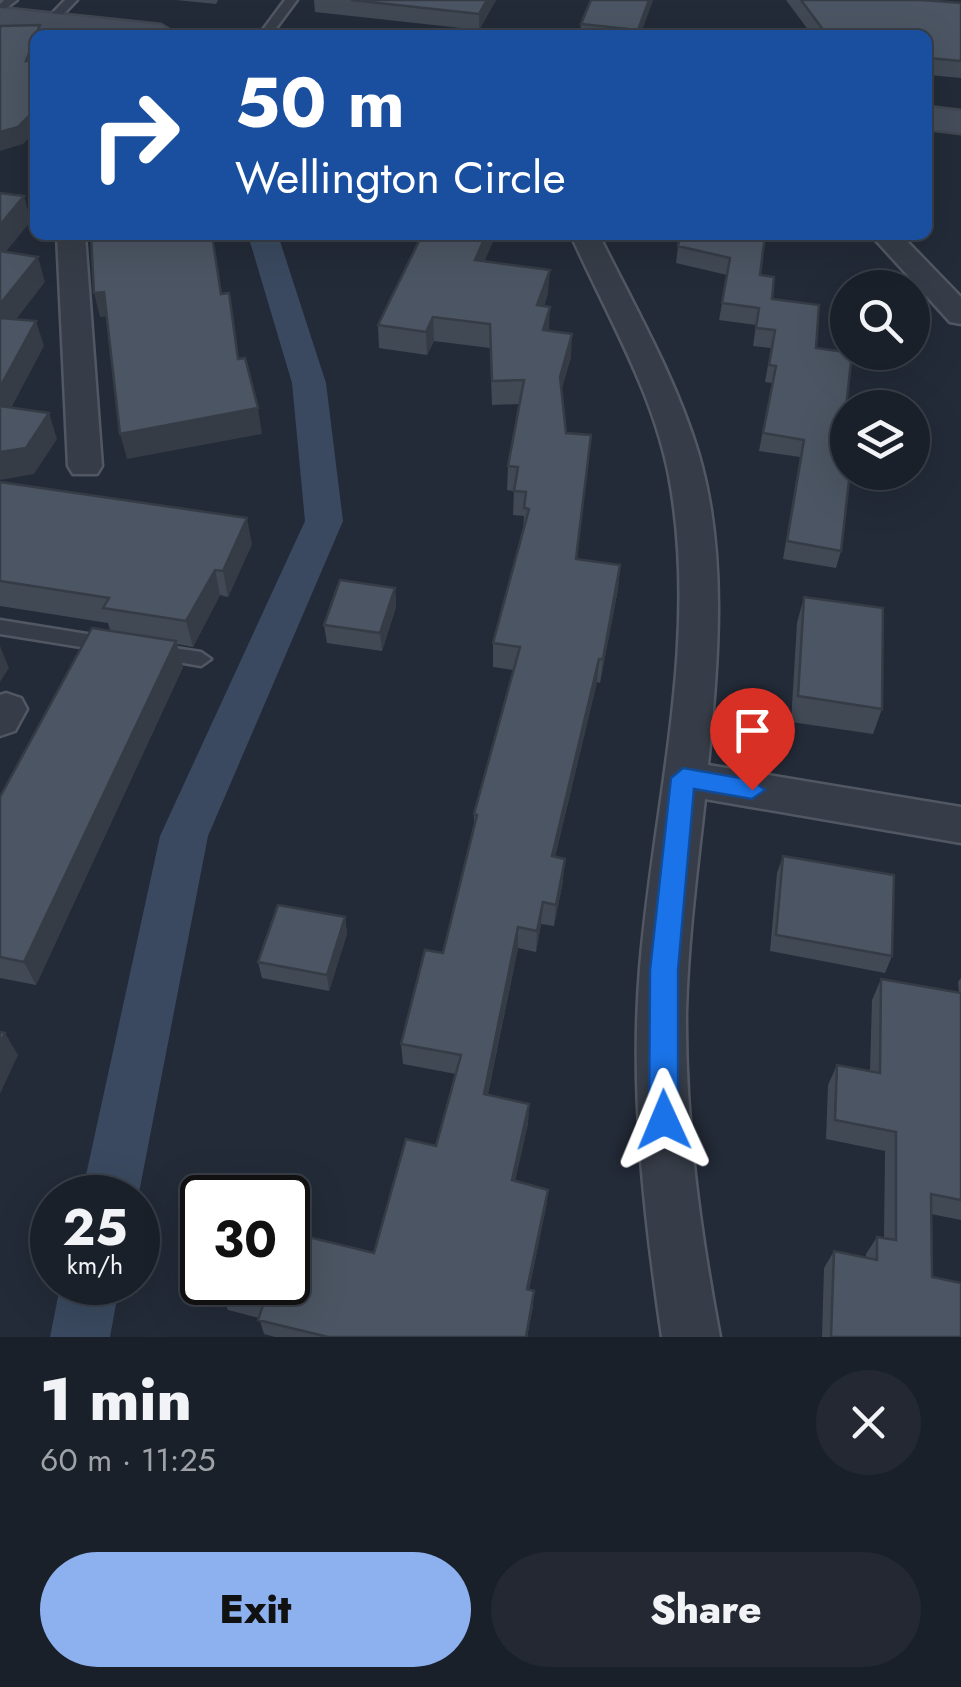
<!DOCTYPE html>
<html lang="en">
<head>
<meta charset="utf-8">
<style>
	:root { --surface:#1a202a; --page:#232832; --text:#f1f3f6; --muted:#9fa3a8; --line:#383e47; --accent:#8db0ee }
	body { margin:0; font-family:Jost,sans-serif; background:var(--page); color:var(--text); height:100vh; display:flex; flex-direction:column; font-size:38px; white-space:nowrap }
	* { box-sizing:border-box; margin:0 }
	p { font-size:32px; color:var(--muted) }
	.icon { flex:none; width:55px; height:55px; fill:none; stroke:currentColor; stroke-width:2; stroke-linecap:round; stroke-linejoin:round }
	.map { position:relative; height:1337px; overflow:hidden }
	.details { display:flex; flex-direction:column; background:var(--surface); flex:1 }
	.details>* { flex:none }
	.banner { position:absolute; left:30px; top:30px; width:902px; height:210px; border-radius:15px; box-shadow:0 10px 40px #0002,0 0 0 2px var(--line); background:#1a4fa0; color:#fff; overflow:hidden }
	.buttons { position:absolute; left:830px; top:270px; display:grid; gap:20px }
	.buttons a { display:grid; place-items:center; width:100px; height:100px; border-radius:50%; background:var(--surface); box-shadow:0 10px 40px #0002,0 0 0 2px var(--line); font-size:50px }
	.speed { position:absolute; left:30px; top:1175px; display:flex; gap:20px; font-size:50px; font-weight:700; text-align:center }
	.speed>* { display:grid; place-content:center; width:130px; height:130px; border-radius:50%; background:var(--surface); box-shadow:0 10px 40px #0002,0 0 0 2px var(--line); line-height:1 }
	.speed small { font-size:25px; font-weight:400 }
	.speed .limit { border:5px solid #111; border-radius:15px; background:#fff; color:#111 }
	.pin { position:absolute; display:grid; place-items:center; width:85px; height:85px; color:#fff; margin:-102px -42px; border-radius:50% 50% 50% 0; rotate:-45deg; box-shadow:0 0 10px #0007 }
	.pin .icon { rotate:45deg }
	.me { position:absolute; width:110px; margin:-55px; rotate:359deg; stroke-linejoin:round; filter:drop-shadow(0 0 8px #0008) }
	.turn { display:flex; align-items:center; gap:35px; height:210px; padding:0 40px; font-size:45px }
	.turn .icon { width:130px; height:130px; stroke-width:2.5 }
	.turn b { display:block; font-size:70px; line-height:85px }
	.round { display:grid; place-items:center; flex:none; width:105px; height:105px; border-radius:52px; background:var(--page) }
	.head { display:flex; align-items:center; justify-content:space-between; height:170px; padding:0 40px }
	h1 { font-size:60px; font-weight:800; line-height:75px }
	.button { display:flex; gap:20px; margin-top:auto; padding:20px 40px }
	.button a { flex:1; height:115px; border-radius:60px; background:var(--accent); color:#111; font-size:40px; font-weight:800; line-height:115px; text-align:center }
	.button a+a { background:var(--page); color:var(--text) }
	.map>svg:first-child { display:block }
	.lines { fill:none; stroke-linecap:round; stroke-linejoin:round }
	.canal { fill:#3a495f; fill-rule:evenodd }
	.service-casing { stroke:#525863; stroke-width:5 }
	.minor-casing { stroke:#525863; stroke-width:5 }
	.secondary-casing { stroke:#404751; stroke-width:5 }
	.service { fill:#373d48; fill-rule:evenodd }
	.minor { fill:#373d48; fill-rule:evenodd }
	.secondary { fill:#454d5b; fill-rule:evenodd }
	.wall { fill:#414955 }
	.shaded-wall { fill:#353c45 }
	.building { fill:#4c5563; stroke:#353c45; stroke-width:2.5 }
	.route { fill:#1a73e8; stroke:#114b97; stroke-width:2.5 }
</style>
</head>
<body>
<div class="map">
<svg width="961" height="1337" viewBox="0 0 961 1337">
	<rect width="100%" height="100%" fill="#232b38"/>
	<g class="lines">
		<!-- canal -->
		<g class="canal">
			<path d="M248 235H278L326 383 343 521 208 836 138 1198H81L160 836 305 521 292 383Z"/>
			<path d="M61 1282H120L110 1337H50Z"/>
		</g>
		<!-- service casing -->
		<g class="service-casing">
			<g id="service">
				<path d="M4 0H17L0 13V4Z"/>
				<path d="M65 0H77L53 25H45V21Z"/>
				<path d="M285 0H297L271 35H259Z"/>
				<path d="M0 620 112 638 122 645 112 652 0 634Z"/>
				<path d="M155 645 201 652 211 659 201 666 148 657 145 652 148 647Z"/>
			</g>
		</g>
		<!-- minor casing -->
		<g class="minor-casing">
			<g id="minor">
				<path d="M57 235H85L102 466 97 474H73L68 466Z"/>
				<path d="M571 235H599C634 306 675 376 698 452 728 552 718 662 708 765L961 807V843L705 799C697 870 688 940 686 1012 685 1121 700 1230 720 1337H662C644 1215 630 1091 640 968 653 808 698 648 671 487 657 398 607 316 571 235Z"/>
				<path d="M871 235H901L961 297V324L950 322Z"/>
				<path d="M6 693 21 698 27 709 15 731 0 736V695Z"/>
			</g>
		</g>
		<!-- secondary casing -->
		<g class="secondary-casing">
			<g id="secondary">
				<path d="M0 8 161 25 177 35H69L0 28Z"/>
				<path d="M928 107 961 111V133L928 129Z"/>
			</g>
		</g>
		<!-- service -->
		<use href="#service" class="service"/>
		<!-- minor -->
		<use href="#minor" class="minor"/>
		<!-- secondary -->
		<use href="#secondary" class="secondary"/>
	</g>
	<!-- wall -->
	<g class="wall">
		<path d="M176 0H218L216 4Z"/>
		<path d="M314 0H496L479 30 315 12Z"/>
		<path d="M653 0 640 35H580L581 24Z"/>
		<path d="M786 0H922L961 3V78L928 75V35H812Z"/>
		<path d="M422 235H496L484 261 548 293 544 306 549 331 571 357 561 391 566 433 591 435 577 559 620 565 618 589 600 683 597 682 555 857 563 881 554 926 541 924 536 952 518 948 488 1094 529 1104 528 1123 515 1181 548 1190 546 1207 529 1290 533 1306 527 1337H275L264 1334 259 1318 228 1310 221 1295 374 1253 436 1146 456 1074 403 1064 401 1044 443 953 474 829V814L513 670 493 667V643L523 530 524 516 513 515 514 491 507 490 508 466 519 404 492 405 490 348 434 341 427 355 379 348 378 325Z"/>
		<path d="M765 235 760 275 772 299 816 348 846 407 848 472H866L863 483 849 481 841 551 836 568 783 559 800 457 759 451 772 383 765 382 771 348 753 346 756 325 719 320 727 275 676 263 678 246Z"/>
		<path d="M0 482 252 544 228 597 220 595 193 647 177 644 183 667 36 985 0 978V797L110 630 108 623 0 606Z"/>
		<path d="M395 588 396 607 382 651 327 643 324 625Z"/>
		<path d="M804 597 882 709 873 734 791 722 797 623Z"/>
		<path d="M783 856 892 956 885 973 770 951 777 873Z"/>
		<path d="M345 917 347 934 329 991 262 978 258 962Z"/>
		<path d="M961 978V1220L931 1214 932 1277 961 1337H822L824 1268 834 1251 866 1258V1254L877 1237 884 1238 885 1151 826 1139 828 1085 837 1065 870 1071 872 1000 881 979 959 993 958 982Z"/>
	</g>
	<!-- shaded-wall -->
	<g class="shaded-wall">
		<path d="M487 0H496L479 30V14Z"/>
		<path d="M649 0H653L640 35H637Z"/>
		<path d="M35 38V66L26 61Z"/>
		<path d="M35 106V132L23 144 0 151V132Z"/>
		<path d="M24 196 31 221 0 259V225Z"/>
		<path d="M486 235H496L475 283V260Z"/>
		<path d="M38 257 45 282 0 340V304Z"/>
		<path d="M550 270 548 293 536 328 537 305Z"/>
		<path d="M104 292 109 316 100 317 94 293Z"/>
		<path d="M550 307 549 330 542 354 543 330Z"/>
		<path d="M433 317 434 341 427 355 426 332Z"/>
		<path d="M36 321 44 346 0 429V387Z"/>
		<path d="M572 334 571 357 558 401 560 377Z"/>
		<path d="M258 408 262 434 127 459 120 434Z"/>
		<path d="M49 413 57 439 34 474 0 480V452Z"/>
		<path d="M247 518 252 544 228 597 223 571Z"/>
		<path d="M620 565 618 589 600 683 603 659Z"/>
		<path d="M215 570 220 595 193 647 186 621Z"/>
		<path d="M395 588 396 607 382 651 380 633Z"/>
		<path d="M176 641 183 667 36 985 24 962Z"/>
		<path d="M0 646 9 668 0 682Z"/>
		<path d="M599 659 597 682 550 878 552 856Z"/>
		<path d="M565 859 563 881 554 926 556 905Z"/>
		<path d="M543 902 541 924 536 952 537 931Z"/>
		<path d="M345 917 347 934 329 991 327 975Z"/>
		<path d="M518 927V948L484 1112V1094Z"/>
		<path d="M5 1033 18 1055 0 1094V1044Z"/>
		<path d="M529 1104 528 1123 511 1198 512 1180Z"/>
		<path d="M548 1190 546 1207 526 1304 527 1289Z"/>
	</g>
	<!-- building -->
	<g class="building">
		<path d="M351 0H487L479 14Z"/>
		<path d="M591 0H649L638 30 581 24Z"/>
		<path d="M801 0H922L961 3V61L929 58 928 35H827Z"/>
		<path d="M40 25 26 61 35 60 34 111 18 127 0 132V26Z"/>
		<path d="M0 193 24 196 0 225Z"/>
		<path d="M91 235H212L221 294 229 293 238 359 245 358 258 408 120 434 104 292 94 293Z"/>
		<path d="M422 235H486L475 260 550 270 537 305 550 307 543 330 572 334 560 377 566 433 591 435 576 559 620 565 603 659H599L552 856 565 859 556 905 543 902 537 931 518 927 484 1094 529 1104 512 1180 548 1190 527 1289 534 1291 526 1337H328L258 1320 263 1305 221 1295 225 1282H288V1232L374 1253 406 1139 436 1146 461 1055 401 1044 425 950 443 953 477 815 474 814 520 647 493 643 529 509 524 508 526 492 514 491 518 467 508 466 524 380 492 381 490 324 433 317 426 332 378 325Z"/>
		<path d="M680 235H765L760 275 774 277 772 299 819 305 816 348 852 353 846 407 848 408V472H850L841 551 787 541 804 440 763 433 776 366 769 365 775 330 756 328 759 308 722 303 730 258 678 246Z"/>
		<path d="M0 251 38 257 0 304Z"/>
		<path d="M0 318 36 321 0 387Z"/>
		<path d="M0 406 49 413 26 448 0 452Z"/>
		<path d="M0 482 247 518 223 571 215 570 186 621 103 608 109 598 0 581Z"/>
		<path d="M340 580 395 588 380 633 324 625Z"/>
		<path d="M804 597 883 608 882 709 798 696Z"/>
		<path d="M92 628 176 641 24 962 0 957V797Z"/>
		<path d="M783 856 894 875 892 956 776 935Z"/>
		<path d="M278 905 345 917 327 975 258 962Z"/>
		<path d="M881 979 961 993V1200L931 1194 932 1277 961 1283V1337H831L834 1251 877 1260V1237L896 1240V1132L835 1120 837 1065 880 1073Z"/>
		<path d="M0 1032 5 1033 0 1044Z"/>
	</g>
	<!-- route -->
	<path class="route" d="M683 768 752 780 765 790 752 799 694 789 678 970V1120L674 1130 664 1134 653 1130 649 1120 650 970 671 778Z"/>
</svg>
<div class="buttons">
<a><svg class="icon" aria-label="search" viewBox="0 0 24 24"><circle cx="10" cy="10" r="6"/><path d="M15 15l6 6"/></svg></a>
<a><svg class="icon" aria-label="layers" viewBox="0 0 24 24"><path d="M12 4l9 5-9 5-9-5zM3 14l9 5 9-5"/></svg></a>
</div>
<div class="speed"><div>25<small>km/h</small></div><div class="limit">30</div></div>
<div class="pin" style="left:752px;top:790px;background:#d93025"><svg class="icon" aria-label="arrive" viewBox="0 0 24 24"><path d="M6 21V4h12l-3 4 3 4H6"/></svg></div>
<svg class="me" style="left:664px;top:1120px" viewBox="-20 -20 40 40"><path d="M0-17L14 15 0 8-14 15z" fill="#1a73e8" stroke="#fff" stroke-width="4"/></svg>
<div class="banner">
<div class="turn"><svg class="icon" aria-label="right" viewBox="0 0 24 24"><path d="M7 20v-9h11M14 6l5 5-5 5"/></svg><div><b>50 m</b>Wellington Circle</div></div>
</div>
</div>
<section class="details">
<div class="head"><div><h1>1 min</h1><p>60 m · 11:25</p></div><a class="round"><svg class="icon" aria-label="close" viewBox="0 0 24 24"><path d="M6 6l12 12M18 6L6 18"/></svg></a></div>
<div class="button"><a>Exit</a><a>Share</a></div>
</section>
</body>
</html>
